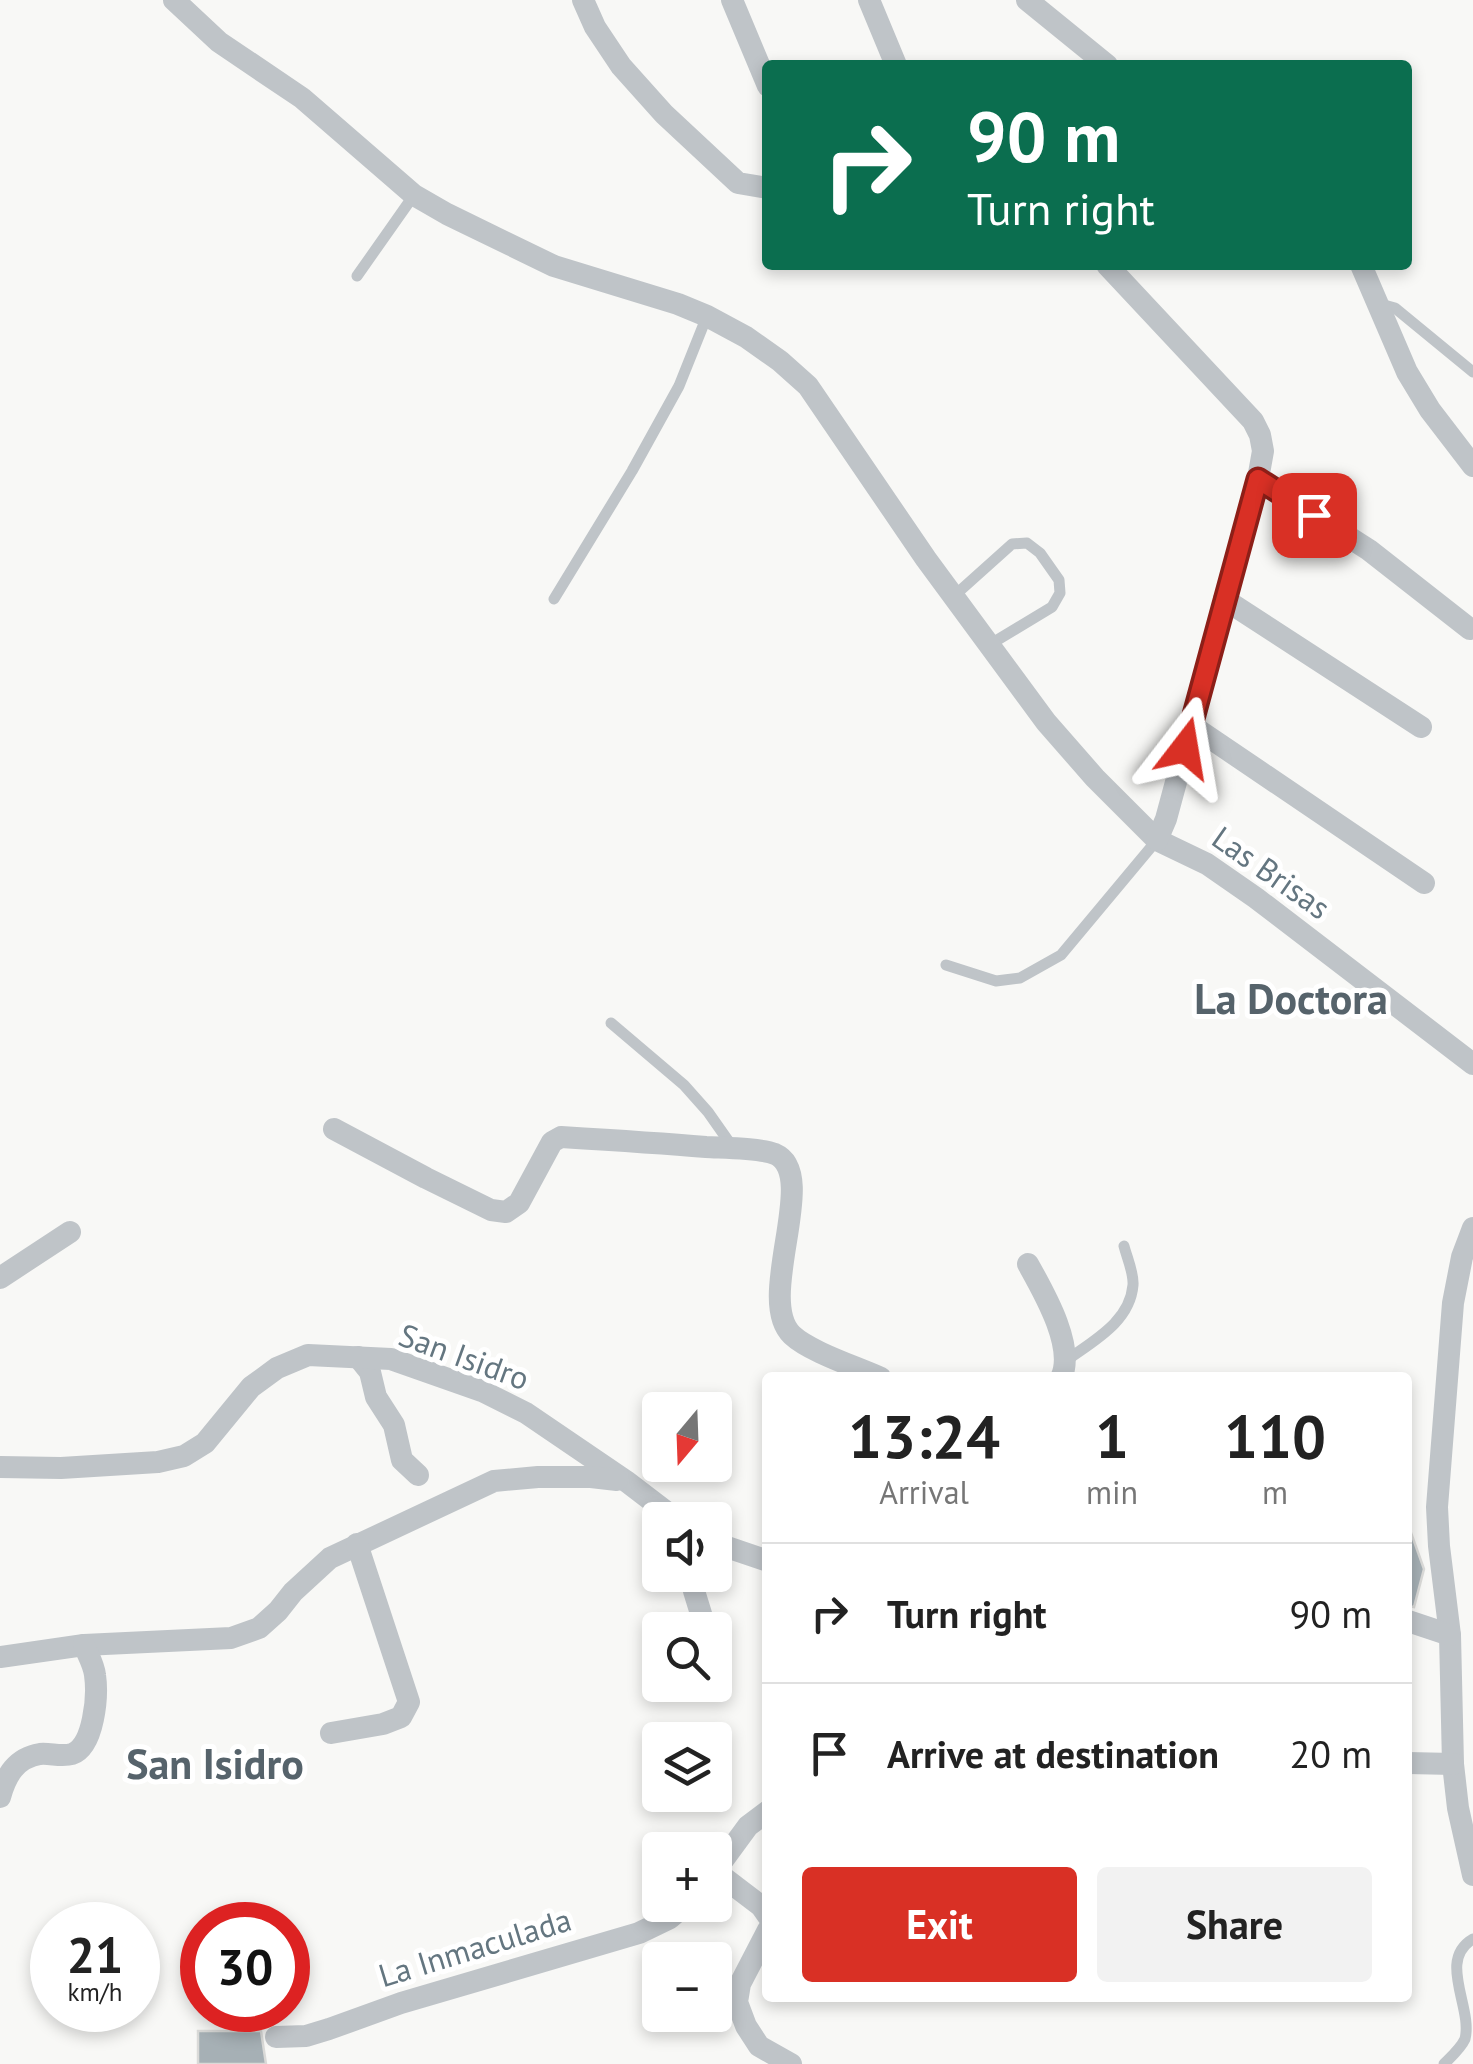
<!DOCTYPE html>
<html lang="en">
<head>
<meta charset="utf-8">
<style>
	:root { --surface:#fff; --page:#f2f2f2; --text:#222; --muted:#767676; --line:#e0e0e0; --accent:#d93025 }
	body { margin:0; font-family:"PT Sans",sans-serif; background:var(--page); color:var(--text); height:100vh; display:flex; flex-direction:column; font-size:38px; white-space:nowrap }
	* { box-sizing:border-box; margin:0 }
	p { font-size:32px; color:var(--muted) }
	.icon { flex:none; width:55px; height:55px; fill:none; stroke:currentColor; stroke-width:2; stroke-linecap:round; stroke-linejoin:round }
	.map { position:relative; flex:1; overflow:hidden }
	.sheet { position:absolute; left:762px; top:1372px; width:650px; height:630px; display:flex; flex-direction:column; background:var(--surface); border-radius:10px; box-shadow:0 5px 15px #0003 }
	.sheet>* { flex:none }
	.guide { position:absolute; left:762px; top:60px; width:650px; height:210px; border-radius:10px; box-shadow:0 5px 15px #0003; background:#0b6e4f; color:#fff; overflow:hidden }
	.needle { width:65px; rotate:199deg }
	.controls { position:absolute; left:642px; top:1392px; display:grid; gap:20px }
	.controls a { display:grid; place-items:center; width:90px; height:90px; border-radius:10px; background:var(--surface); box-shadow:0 5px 15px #0003; font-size:50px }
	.speed { position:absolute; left:30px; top:1902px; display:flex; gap:20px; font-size:50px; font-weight:700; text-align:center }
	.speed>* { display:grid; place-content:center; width:130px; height:130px; border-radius:50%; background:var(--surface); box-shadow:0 5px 15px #0003; line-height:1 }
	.speed small { font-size:25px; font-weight:400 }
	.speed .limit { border:15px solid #d22; background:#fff; color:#111 }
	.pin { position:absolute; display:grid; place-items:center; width:85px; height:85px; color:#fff; margin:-42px; border-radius:20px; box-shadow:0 5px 15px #0006 }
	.me { position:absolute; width:110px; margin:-55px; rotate:14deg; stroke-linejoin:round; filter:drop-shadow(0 0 8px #0008) }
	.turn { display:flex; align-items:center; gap:35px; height:210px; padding:0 40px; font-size:45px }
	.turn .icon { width:130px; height:130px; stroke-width:2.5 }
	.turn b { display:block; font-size:70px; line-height:85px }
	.eta { display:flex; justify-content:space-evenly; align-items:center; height:170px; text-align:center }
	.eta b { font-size:60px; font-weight:600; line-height:70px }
	.primary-button { display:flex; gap:20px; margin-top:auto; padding:20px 40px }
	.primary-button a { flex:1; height:115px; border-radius:10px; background:var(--accent); color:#fff; font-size:40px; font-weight:600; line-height:115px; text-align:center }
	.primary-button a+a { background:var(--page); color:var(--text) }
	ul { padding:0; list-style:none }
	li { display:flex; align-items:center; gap:30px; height:140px; padding:0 40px; border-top:2px solid var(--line) }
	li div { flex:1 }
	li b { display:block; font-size:38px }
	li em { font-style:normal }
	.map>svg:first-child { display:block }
	.building { fill:#a6b0b5; stroke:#dadad8; stroke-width:2.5 }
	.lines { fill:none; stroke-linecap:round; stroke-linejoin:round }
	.lane { stroke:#bfc4c8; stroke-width:11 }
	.street { stroke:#bfc4c8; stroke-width:22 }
	.route-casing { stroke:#8d1f18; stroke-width:25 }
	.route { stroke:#d93025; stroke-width:18 }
	.labels { text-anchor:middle; stroke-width:10; stroke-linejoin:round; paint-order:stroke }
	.street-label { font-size:32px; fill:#647680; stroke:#fff }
	.district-label { font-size:42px; font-weight:bold; fill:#56636b; stroke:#fff }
</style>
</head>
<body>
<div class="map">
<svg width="1473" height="2064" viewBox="0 0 1473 2064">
	<rect width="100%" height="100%" fill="#f8f8f6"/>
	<!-- building -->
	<g class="building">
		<path d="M1408 1530H1410L1424 1569 1414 1607 1408 1606Z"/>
		<path d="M198 2031H261L266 2064H198Z"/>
	</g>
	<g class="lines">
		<!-- lane -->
		<g class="lane">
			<path d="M357 276 414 195"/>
			<path d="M1379 308 1384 305 1395 308 1473 372"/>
			<path d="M954 596 1012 544 1027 543 1040 553 1059 580 1060 593 1052 607 989 645"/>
			<path d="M554 599 632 471 679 386 707 316"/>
			<path d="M946 965 996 981 1020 978 1061 955 1157 840"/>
			<path d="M611 1023 684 1085 708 1112 734 1149"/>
			<path d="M1067 1360C1093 1341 1130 1322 1133 1285 1134 1273 1127 1258 1124 1246"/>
			<path d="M1444 2064C1451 2057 1461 2048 1465 2039 1473 2007 1437 1960 1473 1939"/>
		</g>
		<!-- street -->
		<g class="street">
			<path d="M174 0 219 42 302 98 414 195 447 214 554 266 678 304 707 316 746 337 780 361 808 386 926 559 1046 722 1095 778 1157 840 1207 864 1256 898 1473 1064"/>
			<path d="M583 0 595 27 621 66 664 114 738 183 768 188"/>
			<path d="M732 0 768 86"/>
			<path d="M869 0 896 65"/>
			<path d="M1027 0 1107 65"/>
			<path d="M1107 265 1253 421 1260 435 1263 451 1258 479 1166 819 1157 840"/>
			<path d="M1361 265 1407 372 1430 410 1473 466"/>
			<path d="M1258 479 1369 550 1470 629"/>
			<path d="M1224 599 1421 727"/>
			<path d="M1191 725 1424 883"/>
			<path d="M334 1129 426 1178 491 1210 506 1212 519 1203 552 1142 561 1137C610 1140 658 1143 706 1147 724 1148 760 1148 775 1154 821 1174 754 1299 792 1335 810 1352 857 1367 881 1378"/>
			<path d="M1473 1228 1462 1257 1453 1303 1437 1507 1439 1546 1450 1635 1453 1764 1458 1808 1473 1875"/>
			<path d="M1028 1264C1043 1291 1076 1347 1061 1378"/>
			<path d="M0 1278 70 1232"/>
			<path d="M358 1357 370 1372 376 1397 394 1425 402 1460 418 1475"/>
			<path d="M0 1467 61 1468 158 1462 184 1456 205 1443 251 1387 277 1368 308 1355 391 1359 482 1391 526 1413 626 1481 677 1520"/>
			<path d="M715 1543 768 1561"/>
			<path d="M697 1575 694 1591 706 1630"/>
			<path d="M1408 1621 1450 1635"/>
			<path d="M0 1657 84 1645 231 1638 259 1628 278 1611 293 1592 330 1558 494 1481 538 1477H591L617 1480"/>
			<path d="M331 1733 383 1724 401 1717 409 1702 357 1544"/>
			<path d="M1408 1763 1453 1764"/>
			<path d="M0 1797C6 1775 16 1758 40 1754 50 1753 62 1757 72 1754 94 1746 98 1696 95 1675 94 1665 88 1655 84 1645"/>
			<path d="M768 1811 748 1826 715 1871 761 1906 768 1916"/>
			<path d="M768 1930 740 1984 737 2002 746 2026 759 2046 791 2064"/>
			<path d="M276 2037 306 2036 329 2029 401 2003 639 1933 670 1918 685 1905"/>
		</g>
	</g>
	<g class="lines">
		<!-- route casing -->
		<g class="route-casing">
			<path id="route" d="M1185 748 1258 479 1314 515"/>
		</g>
		<!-- route -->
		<use href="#route" class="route"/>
	</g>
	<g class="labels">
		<!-- street labels -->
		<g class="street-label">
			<text transform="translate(1271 873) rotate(35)" y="11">Las Brisas</text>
			<text transform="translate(464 1357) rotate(20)" y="11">San Isidro</text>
			<text transform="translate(475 1948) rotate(-17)" y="11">La Inmaculada</text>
		</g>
		<!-- district labels -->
		<g class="district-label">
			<text x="1291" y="1014">La Doctora</text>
			<text x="215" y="1779">San Isidro</text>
		</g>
	</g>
</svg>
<div class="controls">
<a><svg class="needle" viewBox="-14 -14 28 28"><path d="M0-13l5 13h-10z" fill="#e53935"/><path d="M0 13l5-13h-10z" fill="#767676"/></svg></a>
<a><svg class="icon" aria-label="sound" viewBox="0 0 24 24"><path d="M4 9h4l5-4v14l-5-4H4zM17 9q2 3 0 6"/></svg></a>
<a><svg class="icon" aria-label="search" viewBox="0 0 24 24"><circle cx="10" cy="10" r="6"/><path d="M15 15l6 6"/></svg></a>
<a><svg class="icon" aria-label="layers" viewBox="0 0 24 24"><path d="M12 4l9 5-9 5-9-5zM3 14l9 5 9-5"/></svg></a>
<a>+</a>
<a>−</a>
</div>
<div class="speed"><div>21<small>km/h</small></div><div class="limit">30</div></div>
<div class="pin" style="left:1314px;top:515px;background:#d93025"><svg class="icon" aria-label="arrive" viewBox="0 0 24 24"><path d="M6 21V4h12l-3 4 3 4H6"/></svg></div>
<svg class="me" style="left:1185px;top:748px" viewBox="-20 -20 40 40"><path d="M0-17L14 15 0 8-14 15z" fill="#d93025" stroke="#fff" stroke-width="4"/></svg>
<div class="guide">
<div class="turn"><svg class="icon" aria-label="right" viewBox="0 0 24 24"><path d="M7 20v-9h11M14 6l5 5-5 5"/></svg><div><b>90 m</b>Turn right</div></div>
</div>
<section class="sheet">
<div class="eta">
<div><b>13:24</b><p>Arrival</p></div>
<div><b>1</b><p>min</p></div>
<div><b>110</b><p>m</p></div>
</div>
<ul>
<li><svg class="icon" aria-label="right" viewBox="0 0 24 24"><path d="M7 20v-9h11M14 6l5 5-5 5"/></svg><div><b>Turn right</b></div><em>90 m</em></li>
<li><svg class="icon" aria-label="arrive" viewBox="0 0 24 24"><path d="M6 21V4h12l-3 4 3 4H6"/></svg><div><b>Arrive at destination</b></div><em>20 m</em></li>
</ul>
<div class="primary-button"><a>Exit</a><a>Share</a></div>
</section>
</div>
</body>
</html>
